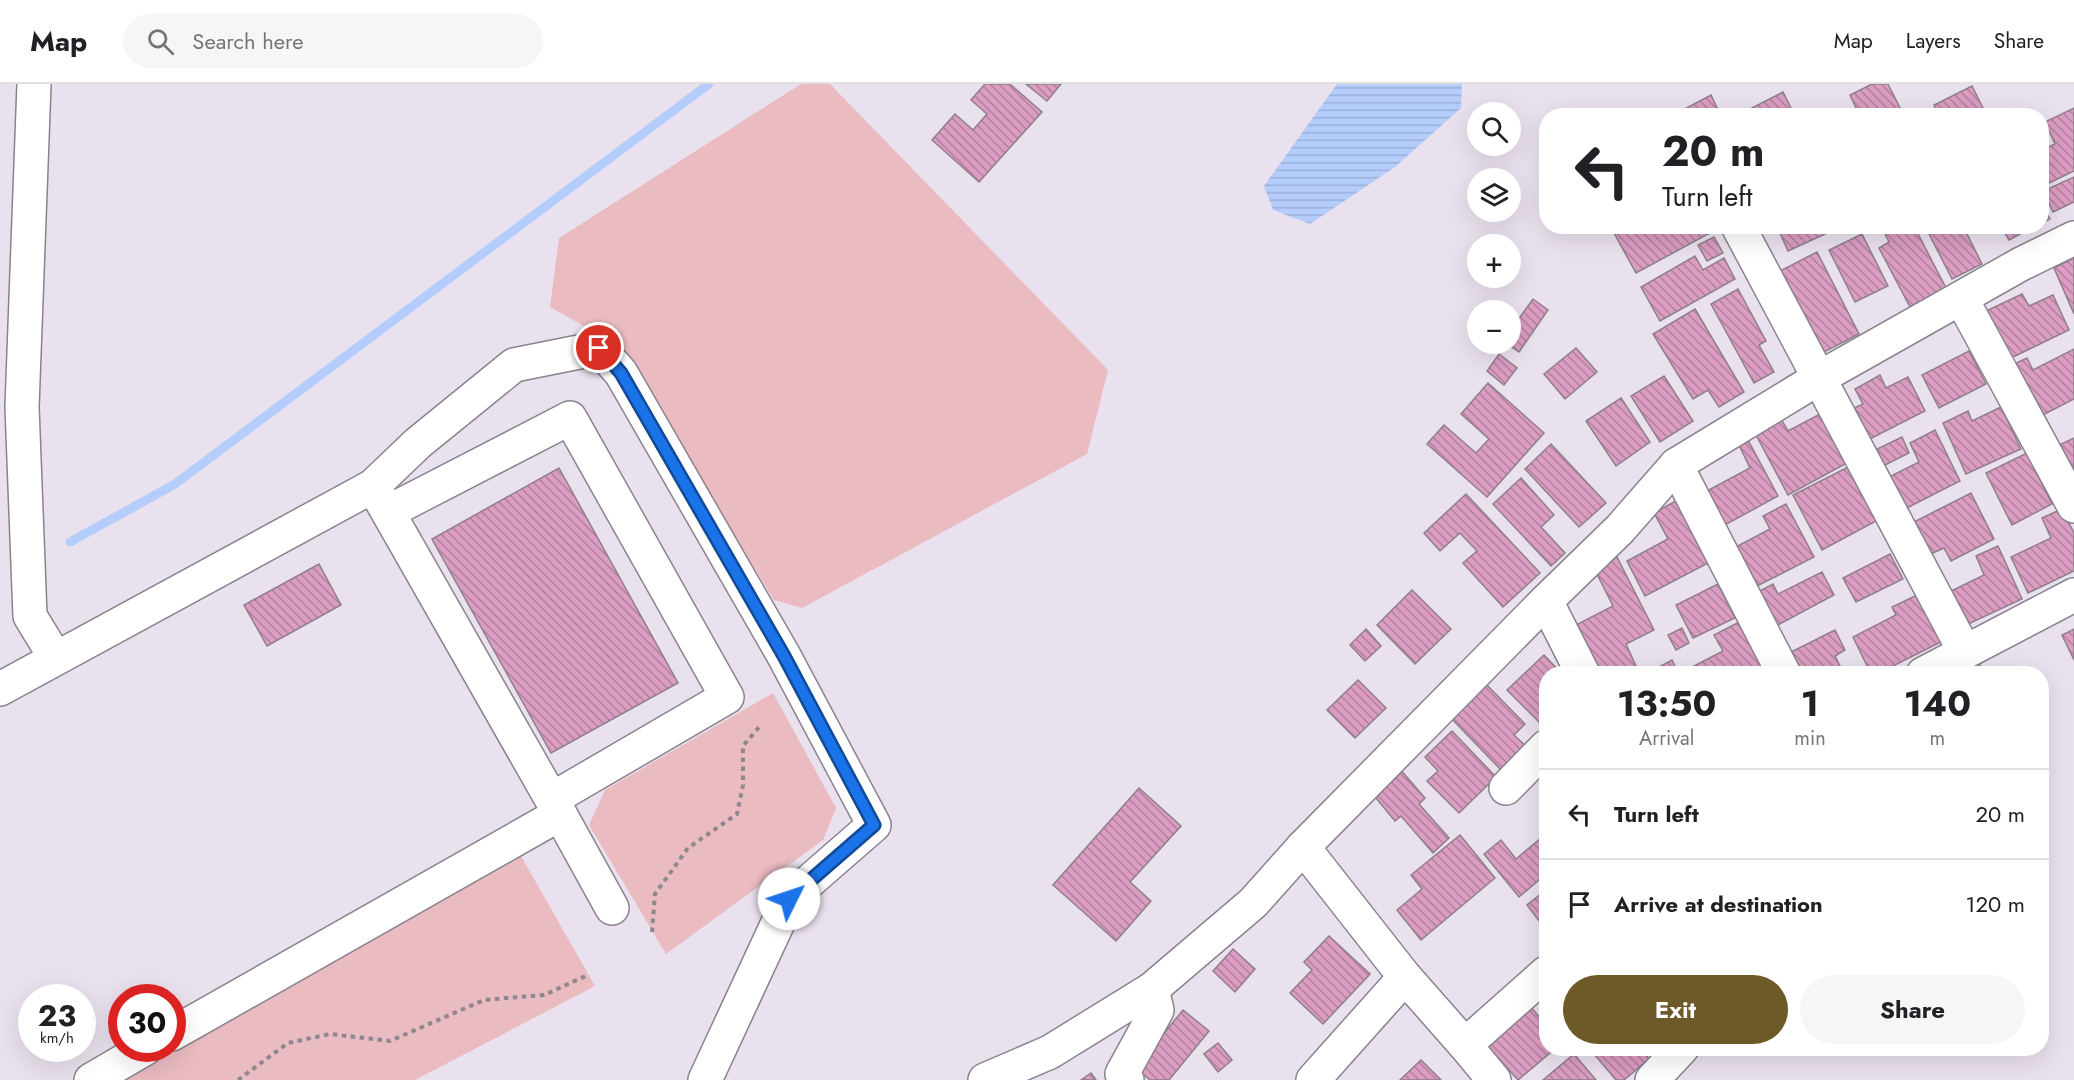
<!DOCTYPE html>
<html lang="en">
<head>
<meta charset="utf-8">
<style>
	:root { --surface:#fff; --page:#f6f6f6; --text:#202124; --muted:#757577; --line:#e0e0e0; --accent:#6e5a29 }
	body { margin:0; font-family:Jost,sans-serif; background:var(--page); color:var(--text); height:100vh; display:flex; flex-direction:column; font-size:22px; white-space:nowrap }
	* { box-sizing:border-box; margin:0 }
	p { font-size:20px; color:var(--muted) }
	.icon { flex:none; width:33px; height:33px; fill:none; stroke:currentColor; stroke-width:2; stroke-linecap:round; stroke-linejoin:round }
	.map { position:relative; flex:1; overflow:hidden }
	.drawer { position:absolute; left:1539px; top:582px; width:510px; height:390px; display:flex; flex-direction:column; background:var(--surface); border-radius:24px; box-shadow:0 6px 24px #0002 }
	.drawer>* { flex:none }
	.hud { position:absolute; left:1539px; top:24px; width:510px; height:126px; border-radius:24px; box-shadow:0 6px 24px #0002; background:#fff; color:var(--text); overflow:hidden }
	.controls { position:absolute; left:1467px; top:18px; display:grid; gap:12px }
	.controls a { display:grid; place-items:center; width:54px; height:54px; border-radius:50%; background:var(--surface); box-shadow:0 6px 24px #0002; font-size:30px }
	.speed { position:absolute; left:18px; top:900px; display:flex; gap:12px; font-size:30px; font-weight:700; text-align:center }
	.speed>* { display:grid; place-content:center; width:78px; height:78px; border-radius:50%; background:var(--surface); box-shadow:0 6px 24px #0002; line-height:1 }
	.speed small { font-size:15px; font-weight:400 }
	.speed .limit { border:9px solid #d22; background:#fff; color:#111 }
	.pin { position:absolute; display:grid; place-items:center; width:51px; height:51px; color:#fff; margin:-26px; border:3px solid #fff; border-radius:50%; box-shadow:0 2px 6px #0007 }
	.me { position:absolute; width:66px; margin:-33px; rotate:49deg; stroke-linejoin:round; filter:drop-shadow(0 0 4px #0008) }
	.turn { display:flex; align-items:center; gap:21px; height:126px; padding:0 24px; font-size:27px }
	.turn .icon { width:78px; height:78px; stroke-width:2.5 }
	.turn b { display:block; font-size:42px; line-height:51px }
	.eta { display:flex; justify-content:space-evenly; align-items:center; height:102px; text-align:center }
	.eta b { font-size:36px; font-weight:700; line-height:42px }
	.action { display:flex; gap:12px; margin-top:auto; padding:12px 24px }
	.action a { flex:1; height:69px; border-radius:36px; background:var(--accent); color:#fff; font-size:24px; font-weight:700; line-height:69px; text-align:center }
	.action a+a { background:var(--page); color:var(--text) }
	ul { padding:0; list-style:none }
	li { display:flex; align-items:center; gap:18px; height:90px; padding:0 24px; border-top:2px solid var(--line) }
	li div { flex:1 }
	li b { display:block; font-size:22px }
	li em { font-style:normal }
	header { display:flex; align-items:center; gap:36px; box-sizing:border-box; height:84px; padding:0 30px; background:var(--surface); border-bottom:2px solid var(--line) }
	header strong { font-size:28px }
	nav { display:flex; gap:33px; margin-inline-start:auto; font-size:21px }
	.search { width:420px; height:54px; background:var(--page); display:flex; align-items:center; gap:15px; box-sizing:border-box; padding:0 21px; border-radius:33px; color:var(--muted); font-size:22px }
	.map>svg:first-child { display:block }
	.green { fill:#eabbc1 }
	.water { fill:url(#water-rules) }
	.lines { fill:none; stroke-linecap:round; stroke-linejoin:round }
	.stream { stroke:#b5cdfc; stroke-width:9 }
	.building { fill:url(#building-back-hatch); stroke:#8e7f88; stroke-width:1.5 }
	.minor-casing { stroke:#8b828f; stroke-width:36 }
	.path { stroke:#8d8790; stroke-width:4; stroke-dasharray:4.5 4.5; stroke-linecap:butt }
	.minor { stroke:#fff; stroke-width:33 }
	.route-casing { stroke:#114b97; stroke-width:15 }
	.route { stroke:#1a73e8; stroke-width:10 }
</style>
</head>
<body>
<header>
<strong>Map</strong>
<div class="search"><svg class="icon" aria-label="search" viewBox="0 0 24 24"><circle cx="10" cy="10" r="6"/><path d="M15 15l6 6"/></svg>Search here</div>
<nav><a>Map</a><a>Layers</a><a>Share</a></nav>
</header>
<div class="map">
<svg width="2074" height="996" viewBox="0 0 2074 996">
	<defs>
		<pattern id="water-rules" width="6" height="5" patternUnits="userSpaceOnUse" patternTransform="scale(1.5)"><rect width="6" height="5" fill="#b5cdfc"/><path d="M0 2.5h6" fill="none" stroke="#9cb0d8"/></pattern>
		<pattern id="building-back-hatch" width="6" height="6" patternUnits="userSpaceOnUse" patternTransform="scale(1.5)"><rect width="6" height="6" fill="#dc9dc3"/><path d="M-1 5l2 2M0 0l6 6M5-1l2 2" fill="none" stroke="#b2809e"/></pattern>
	</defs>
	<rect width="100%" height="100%" fill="#eae1ee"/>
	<!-- green -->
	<g class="green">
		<path d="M801 0H830L1108 286 1087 370 802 524 774 516 618 261 550 223 559 154Z"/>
		<path d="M773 609 836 724 823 756 666 870 589 741 605 706Z"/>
		<path d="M521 772 595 902 415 996H124Z"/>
	</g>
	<!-- water -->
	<path class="water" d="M1337 0H1462L1461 24 1395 83 1310 140 1273 126 1264 102Z"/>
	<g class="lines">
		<!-- stream -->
		<path class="stream" d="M70 458 175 400 709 0"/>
	</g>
	<!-- building -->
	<g class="building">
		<path d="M985 0H1010L1042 28 979 98 932 56 955 30 973 46 987 30 971 16Z"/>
		<path d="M1026 0H1061L1047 17Z"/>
		<path d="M1872 0H1888L1904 32H1860L1850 11Z"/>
		<path d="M1972 2 1987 32H1939L1934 21Z"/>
		<path d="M1783 8 1795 32H1751L1748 26Z"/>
		<path d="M1711 11 1721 32H1681L1679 28Z"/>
		<path d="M2074 24V87L2043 102 2042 66 2055 60 2045 38Z"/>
		<path d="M2074 93V118L2053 128 2043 107Z"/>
		<path d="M2042 119 2050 135 2042 139Z"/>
		<path d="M1625 142H1707L1710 149 1636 189 1614 149Z"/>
		<path d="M1777 142H1832L1834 146 1788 167Z"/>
		<path d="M1881 142H1914L1946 204 1910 223 1879 164 1889 158Z"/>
		<path d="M1925 142H1963L1982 180 1952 195Z"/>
		<path d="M2001 142H2035L2009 156Z"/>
		<path d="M1862 150 1888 202 1855 218 1829 166Z"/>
		<path d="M1714 153 1723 169 1707 177 1698 161Z"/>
		<path d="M1817 168 1859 250 1822 269 1780 187Z"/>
		<path d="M1695 172 1703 186 1724 174 1735 195 1660 237 1641 203Z"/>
		<path d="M2074 174V230L2054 184Z"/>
		<path d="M1738 205 1766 257 1759 261 1774 288 1754 299 1711 220Z"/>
		<path d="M2022 210 2029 222 2053 211 2069 246 2009 275 1986 227Z"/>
		<path d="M1533 215 1548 226 1519 268 1507 260H1510V247Z"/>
		<path d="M1695 225 1744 308 1719 323 1708 306 1693 315 1653 250Z"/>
		<path d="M1576 264 1597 288 1565 315 1544 290Z"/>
		<path d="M2074 265V315L2037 334 2010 282 2027 274 2033 286Z"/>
		<path d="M1969 267 1986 300 1939 324 1922 291Z"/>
		<path d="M1499 270 1517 284 1504 301 1487 287Z"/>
		<path d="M1880 291 1886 304 1908 293 1925 327 1862 359 1846 328 1863 320 1855 305Z"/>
		<path d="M1664 292 1693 337 1660 358 1631 312Z"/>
		<path d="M1488 299 1544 349 1487 413 1427 360 1444 341 1476 369 1489 355 1461 330Z"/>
		<path d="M1621 314 1650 358 1616 382 1586 337Z"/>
		<path d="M2001 323 2021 365 1966 390 1943 339 1968 327 1972 337Z"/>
		<path d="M1822 329 1847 379 1788 411 1755 349 1781 335 1788 347Z"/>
		<path d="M1935 346 1960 397 1901 427 1885 395 1919 378 1910 359Z"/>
		<path d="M1902 353 1909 369 1883 382 1875 366Z"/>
		<path d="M2074 354V392L2059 361Z"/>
		<path d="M1748 356 1778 412 1723 442 1705 408 1750 384 1739 361Z"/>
		<path d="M1551 360 1606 419 1579 443 1525 385Z"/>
		<path d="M2027 369 2052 420 2012 441 1986 389Z"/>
		<path d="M1850 382 1878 436 1822 466 1793 411Z"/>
		<path d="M559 384 678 599 551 669 432 455Z"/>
		<path d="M1521 394 1554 431 1541 443 1565 469 1551 482 1493 420Z"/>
		<path d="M1971 409 1994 455 1951 477 1944 464 1922 474 1906 442Z"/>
		<path d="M1466 410 1540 489 1503 523 1463 479 1477 467 1460 449 1440 467 1424 449Z"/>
		<path d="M1681 414 1714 476 1645 512 1627 477 1668 455 1654 429Z"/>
		<path d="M1786 420 1814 473 1755 503 1734 464 1770 445 1763 432Z"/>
		<path d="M2062 425 2074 449V487L2028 509 2011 473 2051 454 2042 434Z"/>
		<path d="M1998 462 2022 515 1964 542 1949 508 1984 491 1976 472Z"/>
		<path d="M1890 470 1903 495 1856 518 1843 494Z"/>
		<path d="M1617 473 1654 546 1626 560 1636 582 1621 590H1600L1576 541 1613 522 1594 484Z"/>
		<path d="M319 480 341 521 267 562 244 521Z"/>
		<path d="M1822 488 1834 511 1776 542 1758 508 1773 500 1778 510Z"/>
		<path d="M1718 500 1735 534 1693 554 1676 521Z"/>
		<path d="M1412 506 1451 545 1415 580 1377 541Z"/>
		<path d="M1919 510 1943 557 1877 590H1871L1853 553 1896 531 1892 523Z"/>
		<path d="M1743 536 1767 582 1753 590H1695L1692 583 1723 567 1714 551Z"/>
		<path d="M1682 544 1689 559 1676 566 1668 551Z"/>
		<path d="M1366 545 1381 562 1365 577 1350 561Z"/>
		<path d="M2074 545V576L2062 551Z"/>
		<path d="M1835 546 1845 566 1835 572 1844 590H1802L1791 568Z"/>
		<path d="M1544 571 1562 590H1546V633L1540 639 1507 606Z"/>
		<path d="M1977 575 1985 590H1953Z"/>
		<path d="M1672 576 1679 590H1646Z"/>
		<path d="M1358 596 1386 624 1355 654 1327 626Z"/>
		<path d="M1484 598 1525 640 1514 651 1529 665 1504 689 1449 632Z"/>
		<path d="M1452 647 1496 693 1459 729 1427 697 1438 687 1425 673Z"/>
		<path d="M1399 684 1425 714 1419 720 1449 754 1433 769 1401 732 1395 737 1371 708Z"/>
		<path d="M1139 704 1181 742 1130 798 1151 817 1116 857 1053 801Z"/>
		<path d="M1460 751 1495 794 1421 856 1397 826 1422 805 1411 791Z"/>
		<path d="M1541 754 1546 760V790L1519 813 1484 770 1501 756 1516 775Z"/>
		<path d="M1546 806V846L1527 821Z"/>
		<path d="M1329 852 1370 890 1323 940 1290 909 1312 886 1304 878Z"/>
		<path d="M1233 865 1255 885 1235 908 1213 887Z"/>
		<path d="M1530 922 1546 941V964H1556L1518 996 1486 960Z"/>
		<path d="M1183 926 1209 947 1169 996H1150L1136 984Z"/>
		<path d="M1218 959 1232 976 1218 988 1204 970Z"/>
		<path d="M1589 964H1641L1649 975 1624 996H1616Z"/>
		<path d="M1574 970 1596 996H1543Z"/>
		<path d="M1421 976 1441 996H1400Z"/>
		<path d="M1091 989 1096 996H1081Z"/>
	</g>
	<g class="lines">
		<!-- minor casing -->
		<g class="minor-casing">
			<g id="minor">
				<path d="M34 0 22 323 30 532 55 573"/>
				<path d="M1738 142 1965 568"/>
				<path d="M1961 214 2074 422"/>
				<path d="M1676 381 1784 590"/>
				<path d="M388 428 570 334 727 613 552 715"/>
				<path d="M1546 517 1583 590"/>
				<path d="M1923 590 2074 511"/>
				<path d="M0 605 373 402 418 359 514 281 599 264 621 289 784 572 874 741 789 815 705 996"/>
				<path d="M1506 704 1546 663"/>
				<path d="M560 730 612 824"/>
				<path d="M1303 763 1405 893 1465 961 1546 889"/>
				<path d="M172 950 560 730 373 402"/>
				<path d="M1465 961 1494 996"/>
				<path d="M91 996 146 964"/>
				<path d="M985 996 1050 968 1152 905 1253 819 1303 763 1546 517 1620 445 1676 381 1819 294 2021 180 2074 154"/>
				<path d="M1127 996 1122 990 1157 926 1152 905"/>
				<path d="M1313 996 1405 893"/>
				<path d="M1652 996 1682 964"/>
			</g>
		</g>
		<!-- path -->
		<g class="path">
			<path d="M652 848 655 810 688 764 737 730 743 701V662L760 642"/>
			<path d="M238 996 288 959 330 950 390 957 484 916 544 911 588 891"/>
		</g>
		<!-- minor -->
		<use href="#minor" class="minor"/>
	</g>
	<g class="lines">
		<!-- route casing -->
		<g class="route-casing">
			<path id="route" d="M599 264 621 289 784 572 874 741 789 815"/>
		</g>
		<!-- route -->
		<use href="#route" class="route"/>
	</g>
</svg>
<div class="controls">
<a><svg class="icon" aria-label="search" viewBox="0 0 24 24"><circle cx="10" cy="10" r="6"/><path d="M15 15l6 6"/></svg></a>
<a><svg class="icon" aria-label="layers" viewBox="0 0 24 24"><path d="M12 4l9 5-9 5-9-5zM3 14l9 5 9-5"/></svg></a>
<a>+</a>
<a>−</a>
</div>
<div class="speed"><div>23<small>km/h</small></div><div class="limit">30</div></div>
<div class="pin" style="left:599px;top:264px;background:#d93025"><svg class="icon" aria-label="arrive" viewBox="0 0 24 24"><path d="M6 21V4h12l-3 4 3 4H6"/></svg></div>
<svg class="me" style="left:789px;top:815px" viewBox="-20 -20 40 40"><circle r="19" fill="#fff"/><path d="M0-13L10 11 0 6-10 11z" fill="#1a73e8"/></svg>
<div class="hud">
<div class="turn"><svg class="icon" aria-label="left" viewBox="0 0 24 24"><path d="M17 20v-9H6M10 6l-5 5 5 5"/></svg><div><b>20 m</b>Turn left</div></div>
</div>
<section class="drawer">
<div class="eta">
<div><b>13:50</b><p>Arrival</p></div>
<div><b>1</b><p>min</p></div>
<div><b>140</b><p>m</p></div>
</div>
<ul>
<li><svg class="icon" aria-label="left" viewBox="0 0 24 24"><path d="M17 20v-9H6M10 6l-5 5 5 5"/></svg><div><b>Turn left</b></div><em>20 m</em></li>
<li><svg class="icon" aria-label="arrive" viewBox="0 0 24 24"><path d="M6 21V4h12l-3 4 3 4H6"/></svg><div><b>Arrive at destination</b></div><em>120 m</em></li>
</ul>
<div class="action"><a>Exit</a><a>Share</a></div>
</section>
</div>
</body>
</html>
